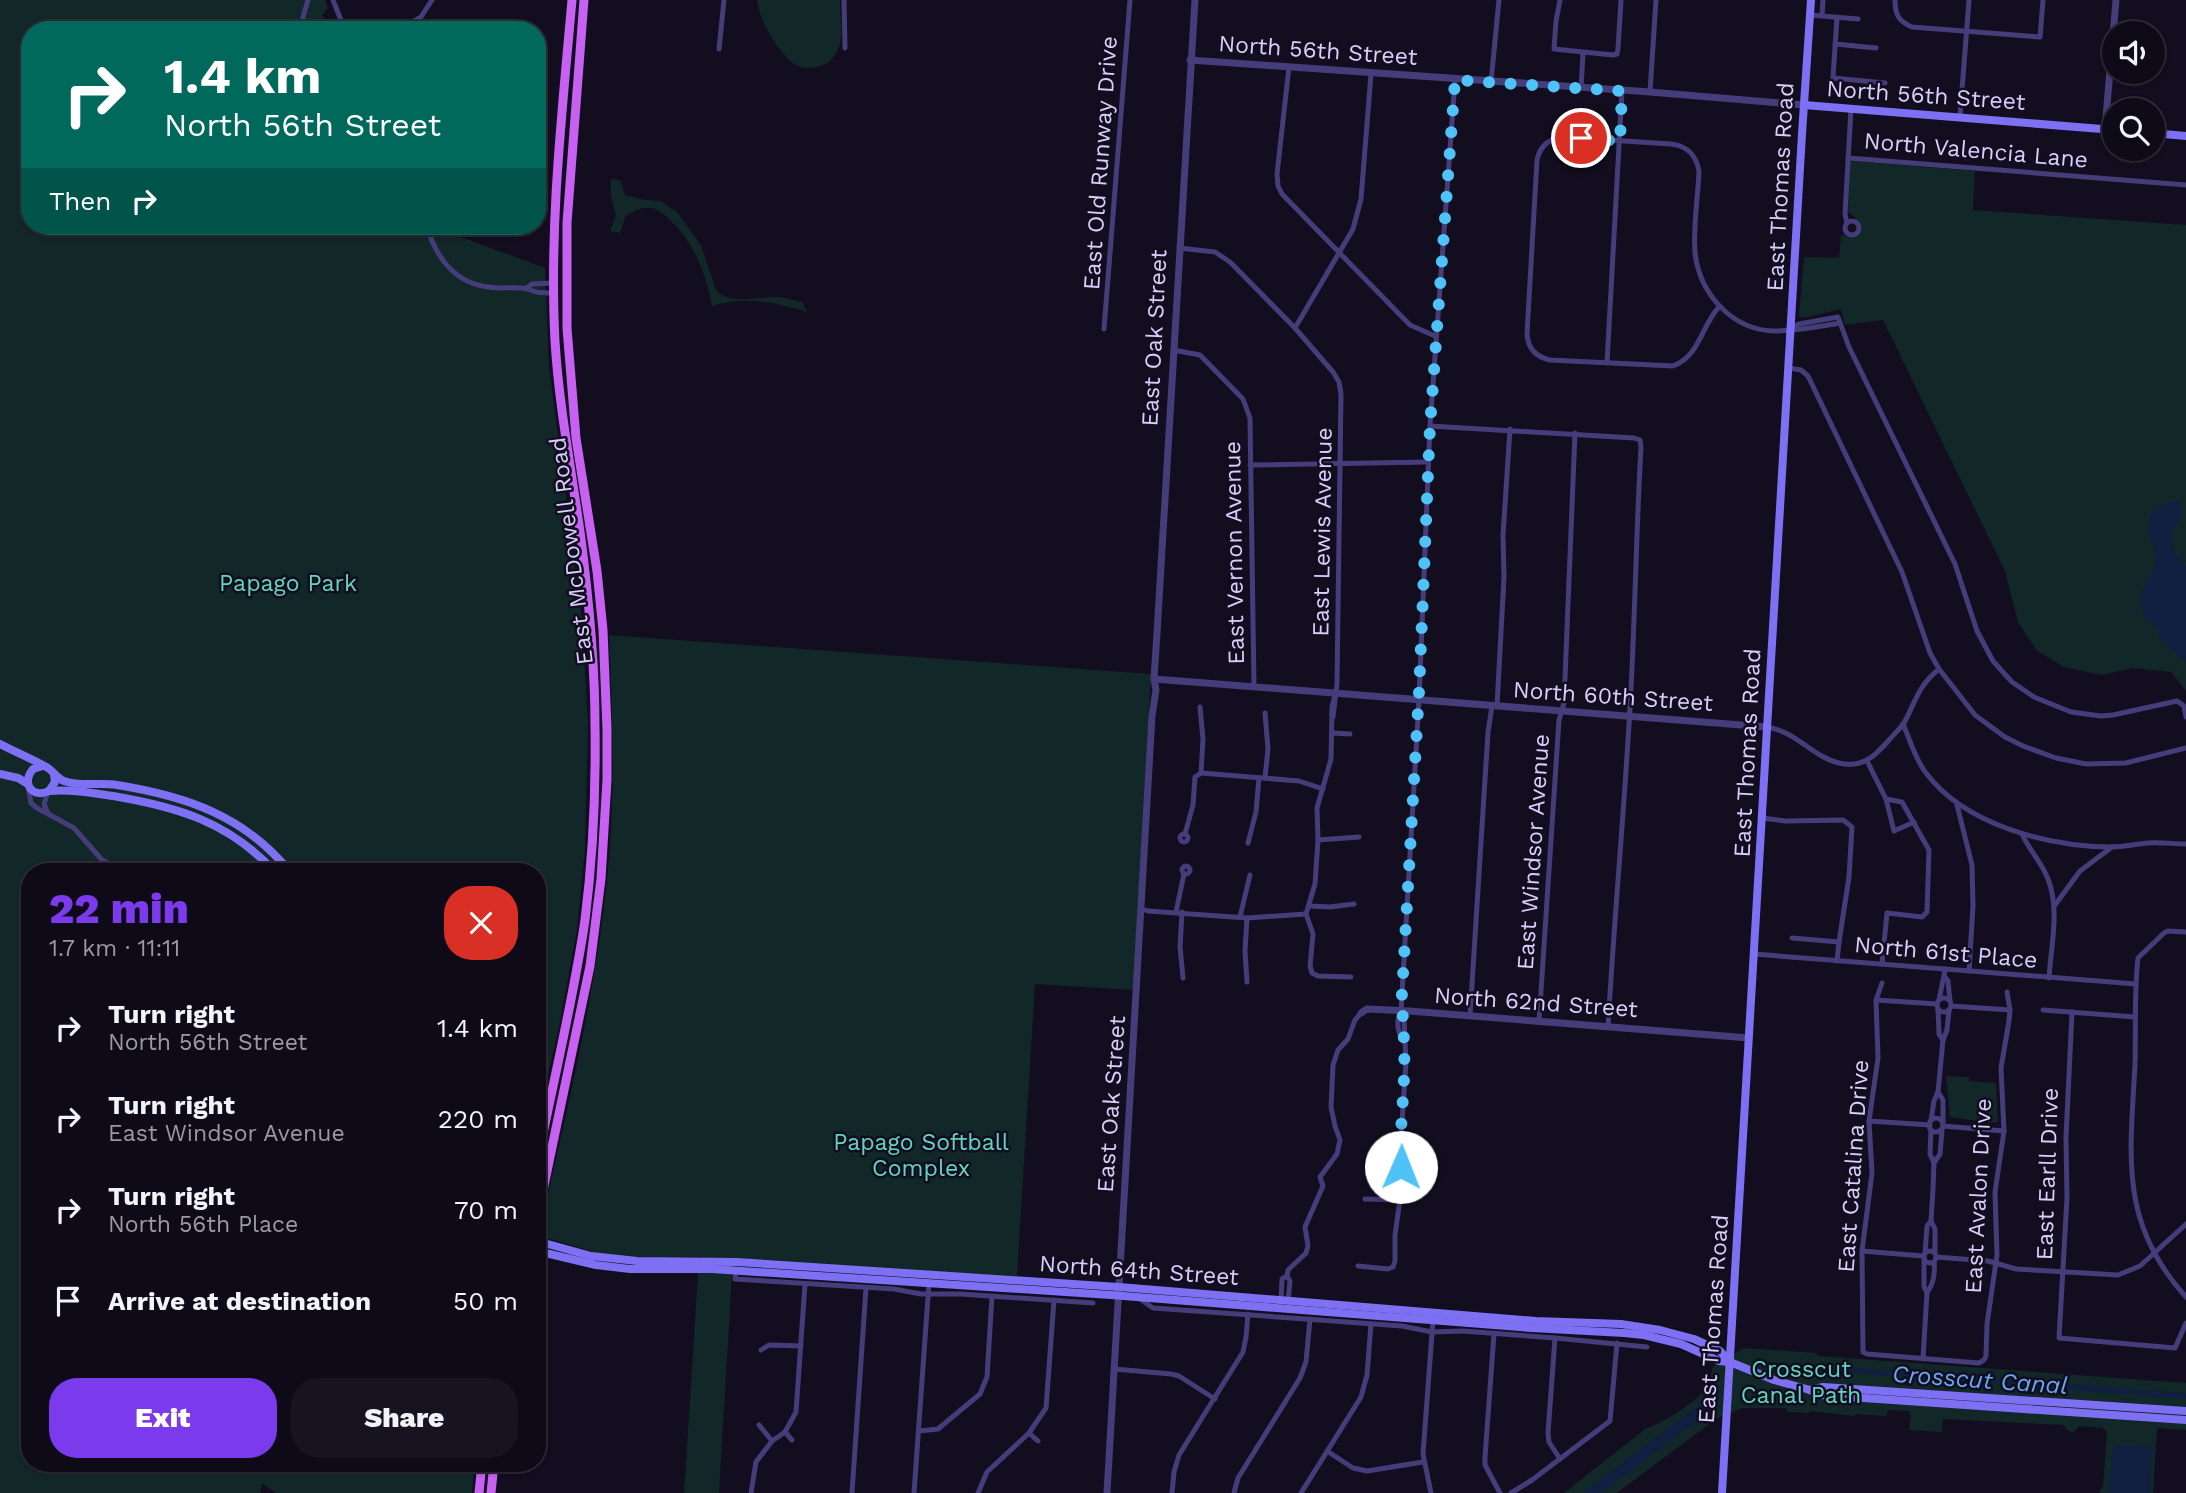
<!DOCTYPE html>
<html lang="en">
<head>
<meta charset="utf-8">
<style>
	:root { --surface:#0e0a17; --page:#171320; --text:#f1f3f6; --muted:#9b9aa1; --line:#2e2b36; --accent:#7c3aed }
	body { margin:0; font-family:"Work Sans",sans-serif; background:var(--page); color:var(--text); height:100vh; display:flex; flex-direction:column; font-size:26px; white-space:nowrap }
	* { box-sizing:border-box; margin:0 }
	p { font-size:23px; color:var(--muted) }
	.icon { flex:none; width:38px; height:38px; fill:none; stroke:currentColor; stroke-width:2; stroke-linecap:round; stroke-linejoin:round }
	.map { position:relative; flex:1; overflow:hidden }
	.drawer { position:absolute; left:21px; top:863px; width:525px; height:609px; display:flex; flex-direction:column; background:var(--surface); border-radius:28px; box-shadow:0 2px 5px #0004,0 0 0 2px var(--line) }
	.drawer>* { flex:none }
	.guide { position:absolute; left:21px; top:21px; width:525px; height:214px; border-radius:28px; box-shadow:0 2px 5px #0004,0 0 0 2px var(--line); background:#00695c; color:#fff; overflow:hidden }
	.tools { position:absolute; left:2102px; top:21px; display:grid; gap:14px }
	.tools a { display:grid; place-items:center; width:63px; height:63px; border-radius:50%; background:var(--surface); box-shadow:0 2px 5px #0004,0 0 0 2px var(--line); font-size:35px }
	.pin { position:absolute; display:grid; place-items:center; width:60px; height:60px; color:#fff; margin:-30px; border:4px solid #fff; border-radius:50%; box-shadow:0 2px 7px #0007 }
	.me { position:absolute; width:77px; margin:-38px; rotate:1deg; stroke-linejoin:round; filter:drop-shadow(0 0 5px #0008) }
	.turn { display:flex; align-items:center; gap:24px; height:147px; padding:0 28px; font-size:32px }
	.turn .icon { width:91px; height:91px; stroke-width:2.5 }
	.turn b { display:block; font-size:49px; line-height:60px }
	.then { display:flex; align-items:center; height:66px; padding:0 28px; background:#0003; gap:14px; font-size:26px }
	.round { display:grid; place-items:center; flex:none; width:74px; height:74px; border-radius:28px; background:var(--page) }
	.overview { display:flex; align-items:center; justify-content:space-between; height:119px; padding:0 28px }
	h1 { font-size:42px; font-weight:800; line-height:52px; color:var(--accent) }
	.primary-button { display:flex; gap:14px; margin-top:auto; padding:14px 28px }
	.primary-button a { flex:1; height:80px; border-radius:28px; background:var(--accent); color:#fff; font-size:28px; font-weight:800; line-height:80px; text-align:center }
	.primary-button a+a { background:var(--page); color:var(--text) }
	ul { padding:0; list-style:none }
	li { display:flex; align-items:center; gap:21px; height:91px; padding:0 28px }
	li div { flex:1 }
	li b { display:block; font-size:26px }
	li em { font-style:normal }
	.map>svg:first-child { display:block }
	.green { fill:#122728 }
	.water { fill:#112040 }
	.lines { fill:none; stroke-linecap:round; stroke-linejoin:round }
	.minor { stroke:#453d7a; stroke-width:5 }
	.tertiary { stroke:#453d7a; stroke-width:7 }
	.secondary { stroke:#7d70f2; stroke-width:8 }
	.primary { stroke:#c761f1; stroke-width:9 }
	.route { stroke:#4fc3f7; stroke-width:12; stroke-dasharray:0 21.6 }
	.labels { text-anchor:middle; stroke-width:5; stroke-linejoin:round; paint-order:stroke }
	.street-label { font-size:23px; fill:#d8d0fb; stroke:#120e1f }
	.park-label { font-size:23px; fill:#63d4c0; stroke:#120e1f }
	.water-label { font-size:24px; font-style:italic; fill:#68a7f1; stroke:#120e1f }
</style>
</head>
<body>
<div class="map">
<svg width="2186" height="1493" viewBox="0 0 2186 1493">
	<rect width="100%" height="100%" fill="#120e1f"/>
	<!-- green -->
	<g class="green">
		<path d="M0 0H325L328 8 322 15 328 25 321 27 322 30H30V226H445L450 233 545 268 549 367 582 621 588 723 585 850 577 930 560 1022 537 1124V872H30V1463H475L472 1493H276L262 1483 260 1493H0Z"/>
		<path d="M757 0H840C840 14 843 31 840 44 837 54 832 61 823 65 816 68 808 69 801 67 782 62 758 18 757 0Z"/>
		<path d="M1850 161 1975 171 1973 210 2186 225V691L2171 672 2133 668 2101 675 2064 667 2036 650 2018 622 2005 571 1883 320 1845 325 1841 309 1803 318 1799 316 1804 257 1839 258 1841 235 1856 238V218L1848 212Z"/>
		<path d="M611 179 620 180 625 195 645 200 660 201 677 212 701 245 716 290C729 306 762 296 780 297 787 298 795 301 802 302L807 312C777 302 744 296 712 306 706 275 696 246 673 223 665 215 659 207 646 208 639 208 632 213 626 215L620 233 610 231 616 216 611 196Z"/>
		<path d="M609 635 1151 674 1133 990 1035 984 1017 1277 733 1258 719 1493H684L698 1275 702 1257H624L597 1253 544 1237 539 1233C568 1106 600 978 610 847 615 776 612 705 609 635Z"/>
		<path d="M1946 1076 1969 1077V1081L1996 1083 1998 1122 1990 1123 1950 1117Z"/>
		<path d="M1744 1348 1816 1353 1818 1356 2186 1383V1430L2157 1428 2153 1493H2100V1489L2103 1488 2107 1432 2103 1428 2079 1426 2074 1432 2068 1431 2064 1425 1943 1419 1942 1432 1909 1430 1911 1414 1908 1411 1888 1410 1886 1416 1856 1414 1854 1416 1811 1411 1808 1413 1788 1412 1785 1408H1743L1716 1419 1617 1493H1564L1645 1429C1661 1424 1703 1399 1709 1383 1711 1378 1711 1372 1713 1367Z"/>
	</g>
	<!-- water -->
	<g class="water">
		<path d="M2177 500 2180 503C2186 530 2154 530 2186 567V662L2159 638 2158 628 2144 616C2133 582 2154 584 2156 558 2157 548 2153 546 2150 537 2147 530 2149 523 2149 515L2161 505Z"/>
		<path d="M1791 1363 2186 1393V1399L1838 1372 1786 1374 1766 1367Z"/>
		<path d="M1720 1389 1718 1405 1601 1493H1583Z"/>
		<path d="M2120 1445 2152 1447 2150 1493H2109L2112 1452 2115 1447Z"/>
	</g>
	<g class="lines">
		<!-- minor -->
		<g class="minor">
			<path d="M333 0 345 30"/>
			<path d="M844 0 845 48"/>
			<path d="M1560 0 1556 21 1554 49 1613 55 1617 54 1618 49 1621 0"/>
			<path d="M1895 0C1895 14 1898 21 1912 27L2040 37 2043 0"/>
			<path d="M1810 15 1858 19"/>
			<path d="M1822 15 1823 0"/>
			<path d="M306 30 303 17 308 0"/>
			<path d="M399 30 421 17 432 0"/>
			<path d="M1835 44 1876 48"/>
			<path d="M719 49 724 0"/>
			<path d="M1289 67 1277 174 1278 186 1282 194 1410 325 1435 336"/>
			<path d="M1833 78 1885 83"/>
			<path d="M1491 82 1499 0"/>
			<path d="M1581 88 1583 53"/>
			<path d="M1650 92 1656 0"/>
			<path d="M1832 92 1837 18"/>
			<path d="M1960 116 1969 0"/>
			<path d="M1848 158 2186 185"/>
			<circle cx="1852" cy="228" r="7"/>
			<path d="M1847 223 1845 214 1851 109"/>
			<path d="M427 226C435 256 455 284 489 287 500 289 511 287 522 288 528 288 531 291 537 292 543 293 548 293 554 293"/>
			<path d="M1179 248 1215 252 1230 262 1295 328 1333 372 1339 382 1341 394 1337 684 1333 717"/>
			<path d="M527 288 532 284 554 283"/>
			<path d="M1719 307C1701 326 1700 356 1673 366L1550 360C1536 357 1528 349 1527 334L1537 160C1540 146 1548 139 1562 137L1671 144C1688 146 1696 155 1699 171 1698 198 1693 225 1695 252 1699 293 1732 331 1776 331 1797 330 1819 327 1840 323"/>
			<path d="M1295 328 1353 229 1361 199 1371 74"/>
			<path d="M1791 328 1799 324 1838 317 1849 347 1955 564 1977 631 1993 661 2012 682 2034 697 2071 712 2101 716 2113 715 2177 701 2184 706 2186 717"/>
			<path d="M1104 329 1130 0"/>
			<path d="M1173 350 1200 355 1243 399 1250 418 1254 687"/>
			<path d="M1607 363 1622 91"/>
			<path d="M1788 368 1801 370 1808 376 1902 572 1930 653 1939 669 1975 715 2005 737 2023 746 2056 758 2086 764 2126 763 2186 748"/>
			<path d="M1430 426 1634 438 1640 440 1641 447C1636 534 1635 621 1630 708 1624 814 1614 920 1608 1027"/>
			<path d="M1250 465 1428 462"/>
			<path d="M1335 695 1332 707 1331 759 1317 808 1318 840 1315 884 1306 914 1313 934 1310 966 1312 973 1318 976 1351 977"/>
			<path d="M1497 706 1504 577 1503 535 1510 429"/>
			<path d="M1265 713 1268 749 1265 778"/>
			<path d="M1903 724C1910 740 1915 759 1926 773 1965 825 2047 846 2110 847 2123 847 2136 844 2148 843 2161 842 2174 844 2186 844"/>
			<path d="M1767 727C1797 732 1813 757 1839 763 1863 769 1876 755 1890 739 1894 734 1900 729 1904 723 1916 701 1918 686 1939 669"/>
			<path d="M1333 733 1350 734"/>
			<path d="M1867 761 1886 799 1902 802 1929 850 1927 912 1922 917 1887 913 1882 964"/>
			<path d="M1201 773 1299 781 1323 789"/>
			<path d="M28 787 31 803 37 808 74 828 102 860 127 872"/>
			<path d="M1886 799 1894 831 1914 822"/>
			<path d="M1957 805 1972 865 1973 906 1969 971"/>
			<path d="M48 813 44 804 48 792"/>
			<path d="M1762 818 1785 821 1843 820 1852 827 1849 877 1839 942 1792 938"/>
			<circle cx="1184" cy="838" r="4"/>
			<path d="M1185 834 1193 805 1195 777 1201 773 1203 739 1200 707"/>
			<path d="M2023 836C2030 851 2042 863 2048 879 2060 909 2051 946 2049 978"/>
			<path d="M1318 840 1359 837"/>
			<path d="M1248 843 1256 812 1259 778"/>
			<circle cx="1186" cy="870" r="4"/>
			<path d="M2055 905 2080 871 2112 847"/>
			<path d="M1309 906 1330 907 1354 904"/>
			<path d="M1142 909 1148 911 1247 918 1306 914"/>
			<path d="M1176 912 1184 874"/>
			<path d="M1182 912 1180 947 1183 978"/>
			<path d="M1240 917 1250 875"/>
			<path d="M1247 918 1245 951 1247 982"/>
			<path d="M2186 932 2168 931 2164 933 2138 958C2134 993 2136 1029 2135 1065 2130 1157 2119 1223 2186 1297"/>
			<path d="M1754 954 2136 984"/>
			<path d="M1837 961 1839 942"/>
			<path d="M1945 977 1948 981 1950 1001"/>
			<path d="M1882 983 1876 1000 1878 1058 1869 1121 1872 1173 1862 1251 1863 1352 1867 1354 1979 1363 1984 1360 1986 1356 1987 1324 1997 1255 1995 1192 2004 1131 2001 1068 2009 1021 2010 1010 2007 992"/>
			<circle cx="1944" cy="1005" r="7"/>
			<path d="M1876 1000 1937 1004"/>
			<path d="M1939 1000 1945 970"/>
			<path d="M1951 1006 2010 1010"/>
			<path d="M1938 1009 1939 1034 1943 1040"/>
			<path d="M2043 1010 2135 1017"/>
			<path d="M1401 1011C1396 1021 1397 1031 1403 1041"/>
			<path d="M2072 1012 2066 1137 2067 1198 2059 1338 2175 1348 2186 1323"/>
			<path d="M1470 1016 1488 732 1492 706"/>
			<path d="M1539 1021 1559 720 1564 703 1575 433"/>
			<path d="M1938 1092 1943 1100V1122"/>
			<circle cx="1936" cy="1125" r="7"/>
			<path d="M1869 1121 1930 1125"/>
			<path d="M1931 1121 1934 1101 1938 1092 1943 1040 1947 1030 1949 1010"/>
			<path d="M1943 1126 2004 1131"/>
			<path d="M1934 1163 1940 1154 1942 1130"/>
			<path d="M1365 1199 1401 1200"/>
			<path d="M1931 1221 1935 1229V1253"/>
			<circle cx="1930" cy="1257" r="6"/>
			<path d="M1862 1251 1923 1256"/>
			<path d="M1925 1253 1927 1226 1931 1221 1933 1189 1934 1163 1930 1154 1931 1130"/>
			<path d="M1936 1257 1988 1261 2016 1269 2118 1275 2140 1266 2186 1224"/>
			<path d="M1358 1266 1388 1269 1393 1267 1395 1261V1235L1402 1185 1400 1153 1406 1062 1404 1019 1401 1011 1419 700 1430 426 1455 80"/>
			<path d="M736 1270 735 1279 894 1289 921 1294H961L1093 1303"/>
			<path d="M1927 1292C1934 1284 1935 1272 1934 1262"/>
			<path d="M1139 1298 1153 1308 1402 1326 1432 1332 1463 1331 1555 1338 1647 1347"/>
			<path d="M1281 1302 1282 1279 1287 1276"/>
			<path d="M1288 1302 1290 1281 1287 1276 1288 1270 1306 1253 1308 1246 1305 1227 1323 1186 1320 1177 1337 1154 1340 1140 1335 1126 1331 1107 1333 1065 1338 1050 1348 1039 1355 1020 1361 1013"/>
			<path d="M1494 1334 1485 1457V1465L1500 1493"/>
			<path d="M1555 1338 1548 1433 1549 1442 1560 1459"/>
			<path d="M761 1350 769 1345 801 1346"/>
			<path d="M1923 1359 1927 1292 1924 1287V1259"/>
			<path d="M1114 1369 1171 1374 1179 1376 1215 1399"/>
			<path d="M759 1425 772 1441"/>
			<path d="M919 1431 938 1429 980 1394 987 1377 992 1296"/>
			<path d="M785 1432 792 1440"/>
			<path d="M1029 1433 1038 1441"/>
			<path d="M1327 1451 1353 1468 1367 1471 1423 1462"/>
			<path d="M751 1493 756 1462 772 1441 785 1432 796 1412 805 1284"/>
			<path d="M852 1493 866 1288"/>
			<path d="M914 1493 929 1283"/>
			<path d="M978 1493 987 1472 1029 1433 1046 1408 1054 1300"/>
			<path d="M1172 1493 1174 1472 1179 1455 1243 1352 1246 1337 1248 1314"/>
			<path d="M1234 1493 1238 1478 1300 1378 1306 1362 1310 1319"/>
			<path d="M1301 1493 1361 1397 1367 1375 1371 1324"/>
			<path d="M1431 1493 1423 1454 1433 1320"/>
			<path d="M1511 1493 1532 1480 1610 1421 1617 1343"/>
		</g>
		<!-- tertiary -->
		<g class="tertiary">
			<path d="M1190 60 1650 92 1804 105"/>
			<path d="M2105 129 2116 0"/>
			<path d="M1154 679 1767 727"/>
			<path d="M1361 1013 1367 1009 1409 1011 1749 1038"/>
			<path d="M1107 1493 1152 716 1156 690 1154 679 1157 633 1195 0"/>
		</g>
		<!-- secondary -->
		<g class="secondary">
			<path d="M1804 105 2114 130"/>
			<path d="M2152 133 2186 136"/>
			<path d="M0 744C15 752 33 759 48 768 54 772 57 778 64 781 80 787 100 782 117 785 186 796 245 816 290 872"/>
			<path d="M43 766 33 769C21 783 32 799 49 791L55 782 54 774"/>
			<path d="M0 774 18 778 28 784"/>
			<path d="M49 791C71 789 92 793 113 796 178 807 229 822 275 872"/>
			<path d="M537 1241 591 1256 637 1261 737 1262 1119 1287 1536 1321 1621 1324 1660 1330 1694 1339 1720 1351 1730 1362"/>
			<path d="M537 1251 596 1265 630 1269H712L1111 1295 1532 1328 1624 1333 1644 1335 1681 1344 1719 1361 1730 1362 1774 1380 1810 1390 1820 1395 2186 1420"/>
			<path d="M1810 1390 1823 1387 2186 1411"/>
			<path d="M1722 1493 1802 134 1811 0"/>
		</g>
		<!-- primary -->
		<g class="primary">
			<path d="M537 1163C553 1082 573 1002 585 920 593 856 596 791 595 726 595 663 589 601 581 539 572 473 559 407 555 341 549 227 562 113 572 0"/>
			<path d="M537 1219 590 966 601 879 607 780V729L603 630 597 571 576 438 567 328V223L584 0"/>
			<path d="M479 1493 482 1463"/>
			<path d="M491 1493 494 1463"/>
		</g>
	</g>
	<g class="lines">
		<!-- route -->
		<path class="route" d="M1401 1167C1399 1126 1406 1085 1404 1044 1403 1032 1406 1022 1401 1011L1419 692 1430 426 1455 80 1622 91 1620 141 1581 138"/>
	</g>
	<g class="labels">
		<!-- street labels -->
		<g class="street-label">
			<text transform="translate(1318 50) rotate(4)" y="8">North 56th Street</text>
			<text transform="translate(1926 95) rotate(4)" y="8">North 56th Street</text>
			<text transform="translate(1976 150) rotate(5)" y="8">North Valencia Lane</text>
			<text transform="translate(1100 163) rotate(-86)" y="8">East Old Runway Drive</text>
			<text transform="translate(1780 187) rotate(-87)" y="8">East Thomas Road</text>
			<text transform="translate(1154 338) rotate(-87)" y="8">East Oak Street</text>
			<text transform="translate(1322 532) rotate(-89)" y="8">East Lewis Avenue</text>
			<text transform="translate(571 551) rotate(-97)" y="8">East McDowell Road</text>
			<text transform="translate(1234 553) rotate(-91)" y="8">East Vernon Avenue</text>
			<text transform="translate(1613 696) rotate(4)" y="8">North 60th Street</text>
			<text transform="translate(1747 753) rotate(-87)" y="8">East Thomas Road</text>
			<text transform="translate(1533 852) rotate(-86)" y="8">East Windsor Avenue</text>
			<text transform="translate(1946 952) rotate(5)" y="8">North 61st Place</text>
			<text transform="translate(1536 1002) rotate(4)" y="8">North 62nd Street</text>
			<text transform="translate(1111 1104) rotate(-86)" y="8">East Oak Street</text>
			<text transform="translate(1853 1166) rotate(-86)" y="8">East Catalina Drive</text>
			<text transform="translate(2047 1174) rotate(-88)" y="8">East Earll Drive</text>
			<text transform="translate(1978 1196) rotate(-87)" y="8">East Avalon Drive</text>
			<text transform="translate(1139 1270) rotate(4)" y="8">North 64th Street</text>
			<text transform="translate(1713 1319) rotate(-86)" y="8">East Thomas Road</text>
		</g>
		<!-- park labels -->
		<g class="park-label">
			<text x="288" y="591">Papago Park</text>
			<text x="921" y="1150">Papago Softball<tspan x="921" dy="26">Complex</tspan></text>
			<text x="1801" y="1377">Crosscut<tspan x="1801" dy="26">Canal Path</tspan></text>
		</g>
		<!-- water labels -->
		<g class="water-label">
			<text transform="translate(1980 1380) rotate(4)" y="8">Crosscut Canal</text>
		</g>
	</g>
</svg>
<div class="tools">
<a><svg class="icon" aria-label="sound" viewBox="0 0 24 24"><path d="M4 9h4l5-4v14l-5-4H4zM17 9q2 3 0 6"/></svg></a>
<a><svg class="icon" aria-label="search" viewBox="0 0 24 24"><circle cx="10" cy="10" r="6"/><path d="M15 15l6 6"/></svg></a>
</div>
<div class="pin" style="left:1581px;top:138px;background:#d93025"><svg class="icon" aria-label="arrive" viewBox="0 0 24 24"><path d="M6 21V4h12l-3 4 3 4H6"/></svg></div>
<svg class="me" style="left:1401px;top:1167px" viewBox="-20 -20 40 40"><circle r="19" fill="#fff"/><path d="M0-13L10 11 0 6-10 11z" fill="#4fc3f7"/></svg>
<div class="guide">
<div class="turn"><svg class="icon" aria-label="right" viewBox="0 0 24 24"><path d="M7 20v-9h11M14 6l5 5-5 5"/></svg><div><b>1.4 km</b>North 56th Street</div></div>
<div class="then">Then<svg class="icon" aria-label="right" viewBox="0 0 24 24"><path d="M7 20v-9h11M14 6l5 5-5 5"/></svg></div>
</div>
<section class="drawer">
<div class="overview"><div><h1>22 min</h1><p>1.7 km · 11:11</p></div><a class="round" style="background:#d93025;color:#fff"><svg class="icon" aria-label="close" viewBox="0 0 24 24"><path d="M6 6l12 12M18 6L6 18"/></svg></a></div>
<ul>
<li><svg class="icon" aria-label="right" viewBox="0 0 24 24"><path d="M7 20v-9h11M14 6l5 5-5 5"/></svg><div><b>Turn right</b><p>North 56th Street</p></div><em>1.4 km</em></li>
<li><svg class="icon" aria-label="right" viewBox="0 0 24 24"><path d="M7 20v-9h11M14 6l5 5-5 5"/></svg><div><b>Turn right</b><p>East Windsor Avenue</p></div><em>220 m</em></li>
<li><svg class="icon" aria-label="right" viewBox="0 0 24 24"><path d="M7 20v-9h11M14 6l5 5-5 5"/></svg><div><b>Turn right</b><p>North 56th Place</p></div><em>70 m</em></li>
<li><svg class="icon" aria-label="arrive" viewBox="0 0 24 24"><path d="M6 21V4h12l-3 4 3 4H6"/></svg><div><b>Arrive at destination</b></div><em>50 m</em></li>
</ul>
<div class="primary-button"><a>Exit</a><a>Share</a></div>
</section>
</div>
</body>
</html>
